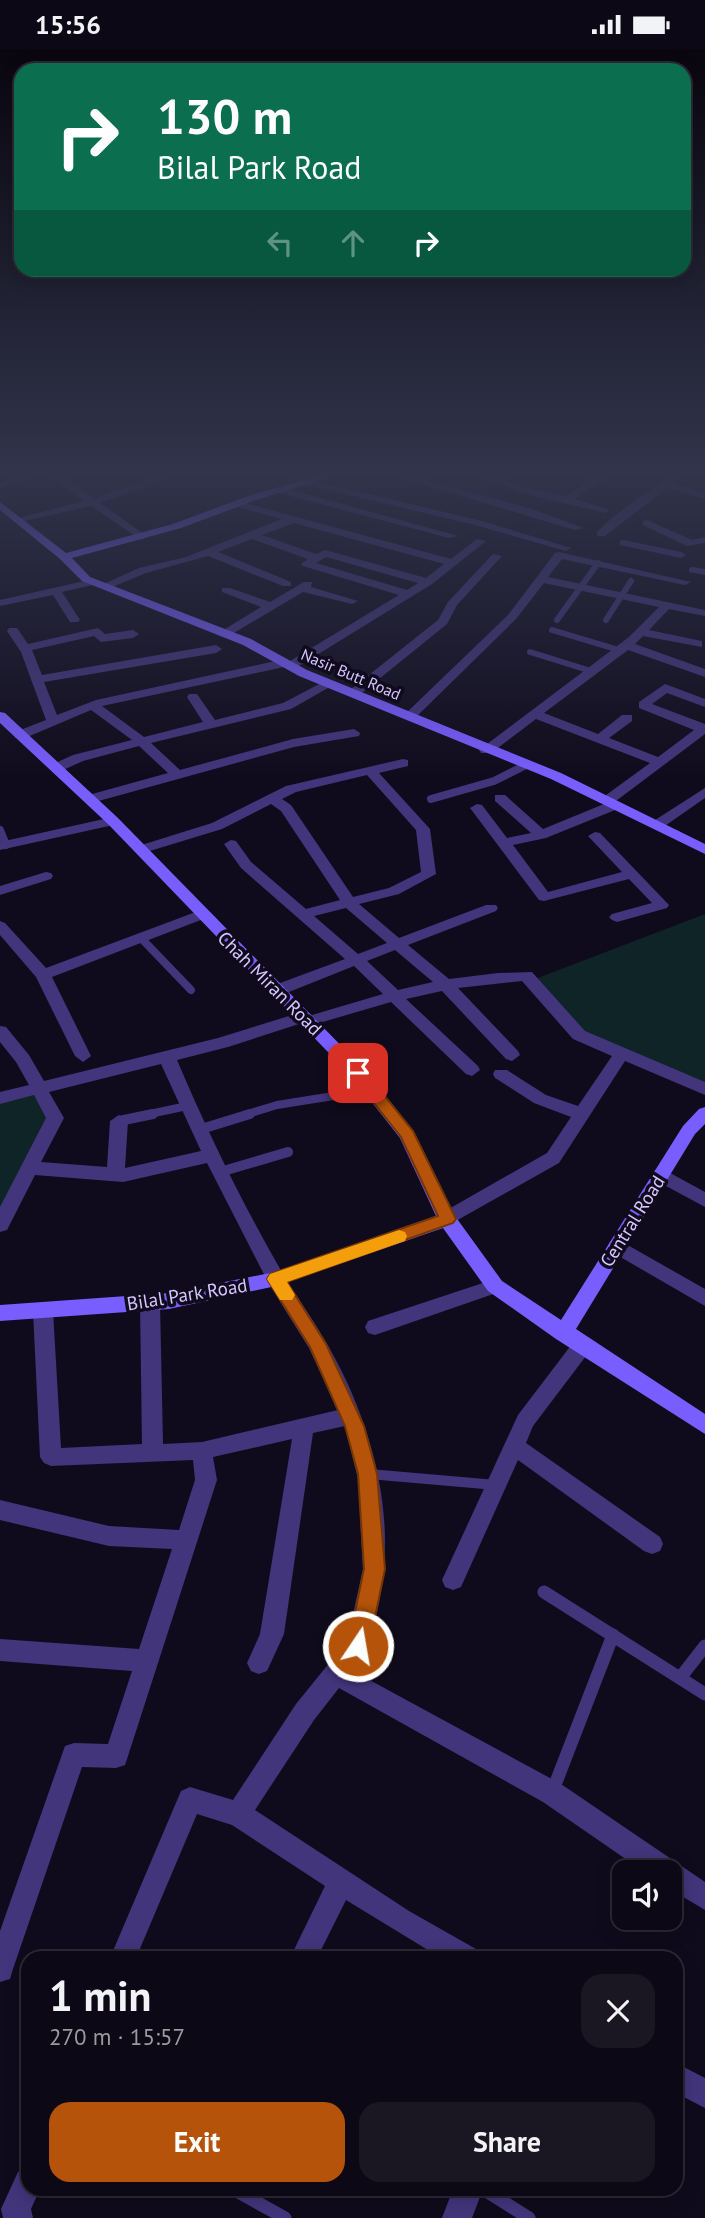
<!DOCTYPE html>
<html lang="en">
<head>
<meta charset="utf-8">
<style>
	:root { --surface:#0c0815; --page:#1a1622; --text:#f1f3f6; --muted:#9a9aa0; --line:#2c2934; --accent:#b45309 }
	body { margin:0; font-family:"PT Sans",sans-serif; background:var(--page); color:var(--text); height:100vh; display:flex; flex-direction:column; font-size:26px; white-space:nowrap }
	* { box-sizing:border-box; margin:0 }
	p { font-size:23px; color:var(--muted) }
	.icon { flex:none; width:38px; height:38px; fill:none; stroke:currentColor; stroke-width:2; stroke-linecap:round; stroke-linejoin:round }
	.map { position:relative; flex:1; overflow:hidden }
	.side { position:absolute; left:21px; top:1902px; width:662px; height:245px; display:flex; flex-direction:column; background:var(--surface); border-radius:21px; box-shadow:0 4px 18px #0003,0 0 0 2px var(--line) }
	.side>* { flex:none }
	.banner { position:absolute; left:14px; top:14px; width:677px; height:214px; border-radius:21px; box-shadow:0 4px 18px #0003,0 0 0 2px var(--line); background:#0b6e4f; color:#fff; overflow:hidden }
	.tools { position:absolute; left:612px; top:1811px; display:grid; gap:14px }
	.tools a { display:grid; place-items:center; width:70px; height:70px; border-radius:14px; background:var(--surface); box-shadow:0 4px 18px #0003,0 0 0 2px var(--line); font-size:35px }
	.pin { position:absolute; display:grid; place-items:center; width:60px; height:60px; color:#fff; margin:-30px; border-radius:14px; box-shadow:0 4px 10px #0006 }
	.me { position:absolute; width:77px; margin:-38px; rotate:12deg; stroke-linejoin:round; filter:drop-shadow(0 0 5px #0008) }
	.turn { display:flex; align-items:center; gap:24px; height:147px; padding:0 28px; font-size:32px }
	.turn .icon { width:91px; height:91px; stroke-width:2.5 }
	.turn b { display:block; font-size:49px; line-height:60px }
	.lanes { display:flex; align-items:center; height:66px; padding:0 28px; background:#0003; justify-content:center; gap:35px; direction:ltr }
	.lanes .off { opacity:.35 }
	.round { display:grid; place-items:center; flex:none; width:74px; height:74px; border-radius:21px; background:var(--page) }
	.overview { display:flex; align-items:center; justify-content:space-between; height:119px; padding:0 28px }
	h1 { font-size:42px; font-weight:800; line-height:52px }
	.button { display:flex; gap:14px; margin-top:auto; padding:14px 28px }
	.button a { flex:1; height:80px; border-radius:21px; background:var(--accent); color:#fff; font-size:28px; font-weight:800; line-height:80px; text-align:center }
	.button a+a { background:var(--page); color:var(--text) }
	.status { display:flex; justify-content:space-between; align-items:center; height:49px; padding:0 35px; background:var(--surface); direction:ltr }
	.status svg { height:19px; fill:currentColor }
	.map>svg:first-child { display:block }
	.green { fill:#0e2426 }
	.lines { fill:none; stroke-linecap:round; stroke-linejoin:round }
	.lane-far3 { stroke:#42357c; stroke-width:6 }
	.lane-far2 { stroke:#42357c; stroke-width:8 }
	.lane-far1 { stroke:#42357c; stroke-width:10 }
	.lane { stroke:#42357c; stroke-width:13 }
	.street { fill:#42357c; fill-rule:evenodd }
	.secondary { fill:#785dff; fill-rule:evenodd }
	.route { fill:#b45309; stroke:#753606; stroke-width:2 }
	.slow { fill:#f59e0b }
	.labels { text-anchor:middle; stroke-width:7; stroke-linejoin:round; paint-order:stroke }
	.far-street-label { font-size:16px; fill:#d5c6ff; stroke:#100b1c }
	.street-label { font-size:19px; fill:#d5c6ff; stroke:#100b1c }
</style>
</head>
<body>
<div class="status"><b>15:56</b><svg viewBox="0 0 49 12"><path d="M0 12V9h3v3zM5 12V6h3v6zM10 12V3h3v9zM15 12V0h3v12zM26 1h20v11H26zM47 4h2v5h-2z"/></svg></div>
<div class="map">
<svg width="705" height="2169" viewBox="0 0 705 2169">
	<rect width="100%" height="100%" fill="#100b1c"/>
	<!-- green -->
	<g class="green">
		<path d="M705 865V1040L579 986 530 932Z"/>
		<path d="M40 1039 55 1069 0 1177V1049Z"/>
	</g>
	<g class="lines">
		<!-- lane-far3 -->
		<g class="lane-far3">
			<path d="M557 571 598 514"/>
			<path d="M606 571 631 532"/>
			<path d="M552 581 619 601"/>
			<path d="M530 603 591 622"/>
		</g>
		<!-- lane-far2 -->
		<g class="lane-far2">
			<path d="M431 750 494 732 526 716"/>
			<path d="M0 781 6 796"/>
			<path d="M141 889 191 941"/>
			<path d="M145 1066 187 1057"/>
			<path d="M244 1066 277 1056 371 1041"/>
		</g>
		<!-- lane-far1 -->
		<g class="lane-far1">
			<path d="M119 1072 153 1065"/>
			<path d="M198 1081 250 1065"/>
			<path d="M220 1123 288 1103"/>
			<path d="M369 1425 496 1436"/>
		</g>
		<!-- lane -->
		<g class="lane">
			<path d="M544 1543 705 1645"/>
			<path d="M680 1629 705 1597"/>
			<path d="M553 1741 613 1586"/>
			<path d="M233 2140 285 2169"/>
			<path d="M483 2140 529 2169"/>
		</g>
		<!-- street -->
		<g class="street">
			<path d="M29 425H46L0 439V433Z"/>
			<path d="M48 425H60L94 449 163 425H178L100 454 145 486 146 488 141 491 91 457 15 474V470L84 452Z"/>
			<path d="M287 425H300L310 431 482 472 571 499 566 502 475 476 303 435Z"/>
			<path d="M388 425H405L532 460 584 479 575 481Z"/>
			<path d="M473 425H488L527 439 565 447 599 425H611L575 450 610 461 605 464 522 444Z"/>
			<path d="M672 425H684L673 434 705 444V450L667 439 605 487H597V483L613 468Z"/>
			<path d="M276 439H284L458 487 449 489 276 443Z"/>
			<path d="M238 452 451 510 477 490 486 492 432 535 294 620 284 618 102 657 144 688 203 673 187 648 189 645H197L215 671 283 654 325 632 329 631 335 635 291 660 151 694 180 721 293 690 354 680 360 684 359 687 294 698 95 753H85V747L168 724 139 697 83 712 61 722H51V716L73 706 132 691 91 661 25 689H15V683L46 671 21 603 7 582 9 579H17L28 595 98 579 105 585 133 581 139 585 133 589 101 593 94 587 32 601 42 626 216 596 222 600 216 604 44 633 57 666 96 651 285 610 290 612 399 546 303 517 301 515 308 510 252 490 218 503 291 533V537H283L208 507 146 524 107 540 97 538 139 519 186 508 282 470 234 457V453ZM294 474 444 515 426 529 325 501 316 505 262 486ZM326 508 418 534 407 541 316 514Z"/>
			<path d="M647 471 692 491 705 488V494L687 497 643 476V472Z"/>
			<path d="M624 491 681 503 686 506 681 509 620 496V492Z"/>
			<path d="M559 503 691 533 685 536 562 510 548 528 705 561V567L669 560 649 581 702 592V598L643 587 635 595 705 620V628L628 601 544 664 598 685 622 666H632V672L609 689 658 708 694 681 639 659V653L665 635 705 650V658L667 644 652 655 705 675V685L616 752 622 756 620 759 546 789 513 796 548 843 622 823 588 787 595 783 600 784 669 856 667 859 617 873 612 871 609 868 612 865 652 854 629 830 544 852 539 851 470 759 477 755 482 756 507 789 531 784 495 752V746H505L543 780 604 755 600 752 602 749 650 714 536 670 491 704H481L479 701 629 588 659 558 544 534 516 570 414 670H404L403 667 508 566 555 504Z"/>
			<path d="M493 505 502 507 457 556 447 575 358 647H350V641L438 571 448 553Z"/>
			<path d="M693 518 705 520V526L689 523V519Z"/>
			<path d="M93 530 99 533 97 535 62 543 80 571 78 573H70L53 546 0 557V551Z"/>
			<path d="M304 533H312L311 538 358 552 352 555 303 543 227 588 217 585 261 558 222 543V539H230L270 553Z"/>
			<path d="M403 710 408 711V717L379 724 430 780 436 825 399 845 359 855 399 889 486 856H496L498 859 496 862 408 896 449 930 498 924 532 923 585 982 705 1033V1046L625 1012 559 1114 447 1177 440 1175 438 1170 440 1165 547 1104 571 1068 534 1054 495 1029 493 1025 495 1021H507L546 1046 578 1057 612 1007 573 990 522 932 458 939 518 1002 520 1006 512 1012 506 1010 442 942 406 950 478 1017 480 1021 472 1027 466 1025 391 953 309 977 302 974 228 998 177 1011C208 1084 243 1156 283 1225 296 1247 311 1267 323 1288 369 1365 397 1459 380 1548 374 1578 372 1597 353 1622L561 1735 705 1833V1861L670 1840V1824H646L543 1753 339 1639 314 1671 255 1761 409 1862 476 1900 480 1909H441L346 1851 317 1909H290L325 1837 232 1776 197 1765 136 1909H110L181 1742 190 1738 233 1751 296 1655 347 1592 363 1520 358 1430 345 1377 313 1384 284 1585 267 1622 259 1625 251 1622 247 1614 260 1585 292 1390 213 1408 217 1431 128 1707 125 1716 116 1719 82 1718 13 1920 10 1930 0 1933V1882L65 1697 74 1694 108 1695 132 1622 0 1612V1590L139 1600 172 1500 109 1497 0 1471V1451L109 1477 179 1481 195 1431 193 1411 51 1417 44 1414 40 1408 33 1262 36 1257 43 1254 50 1257 53 1262 61 1399 142 1395 140 1254 143 1249 150 1246 157 1249 160 1254 163 1395 202 1393 338 1361 309 1299 269 1235 207 1114 123 1133 35 1126 7 1181 0 1183V1158L46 1069 34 1046 0 1055V1043L29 1036 16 1013 0 993V977L6 978 29 1006 44 1032 218 989 305 962 312 966 383 945 354 917 284 945H272L270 941 272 937 345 910 241 819 224 795 231 791 236 792 251 813 306 860 340 851 281 762 271 755 222 780 140 805 133 801 135 798 212 774 286 737ZM367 726 416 781 421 823 389 839 353 848 291 756 282 750 296 743ZM346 859 387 894 358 905 314 867ZM395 901 433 933 398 941 367 912ZM161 1015 201 1102 125 1119 128 1072 119 1066 110 1072 107 1118 41 1113 64 1069 49 1043Z"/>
			<path d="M705 739V749L662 779H652V773Z"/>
			<path d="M113 768 120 772 118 775 0 801V793Z"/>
			<path d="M46 823 51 824 53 827 51 830 0 846V837Z"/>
			<path d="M201 861 206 863 209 866 206 869 52 928 91 1007 83 1013 75 1007 36 928 0 886V872L5 874 46 919Z"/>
			<path d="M661 1119 705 1143V1158L655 1131 652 1126 655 1121Z"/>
			<path d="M617 1190 705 1240V1257L610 1202 608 1197 610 1192Z"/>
			<path d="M495 1230 502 1232 505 1237 502 1242 375 1286 368 1284 365 1278 368 1272Z"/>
			<path d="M582 1289 589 1291 592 1297 589 1303 533 1377 526 1394 660 1488 663 1495 660 1502 652 1505 644 1502 518 1411 461 1538 453 1541 445 1538 442 1531 518 1366 575 1291Z"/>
			<path d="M676 2014 705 2029V2059L676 2044Z"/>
			<path d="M28 2118V2140H40L31 2160 33 2169H3L1 2160 18 2123Z"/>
			<path d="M453 2140H483L472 2169H442Z"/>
		</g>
		<!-- secondary -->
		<g class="secondary">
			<path d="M325 425H341L256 451 181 479 72 509 90 528 251 590 307 621 561 724 705 795V805L551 730 299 627 243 596 82 532 60 510 0 461V453L66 504 173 475 248 447Z"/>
			<path d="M0 663 5 664 118 769 364 1020 413 1082 455 1167 502 1232 561 1271 683 1077 699 1060 705 1058V1075L695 1085 576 1280 705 1365V1385L556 1290 488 1242 443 1179 276 1237 169 1260 0 1272V1256L169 1244 275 1223 436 1167 400 1089 352 1028 108 775 0 674Z"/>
		</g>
	</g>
	<!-- sky -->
	<linearGradient id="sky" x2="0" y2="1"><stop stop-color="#09060f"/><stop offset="0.58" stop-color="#31344b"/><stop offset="1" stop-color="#31344b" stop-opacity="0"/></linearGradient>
	<rect width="705" height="729" fill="url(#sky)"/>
	<!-- route -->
	<path class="route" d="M358 1019 363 1020 413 1082 456 1170 453 1174 287 1233 326 1295 364 1377 377 1425 385 1520 369 1597 366 1604 358 1607 351 1604 348 1597 364 1520 358 1425 345 1377 310 1298 267 1230 270 1225 438 1167 401 1088 350 1024Z"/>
	<!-- slow -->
	<path class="slow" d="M399 1181 405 1183 407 1187 405 1192 287 1233 295 1246 292 1251H280L267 1230 270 1225Z"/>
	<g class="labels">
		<!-- far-street labels -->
		<g class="far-street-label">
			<text transform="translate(351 625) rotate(23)" y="6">Nasir Butt Road</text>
		</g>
		<!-- street labels -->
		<g class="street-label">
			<text transform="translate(270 934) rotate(45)" y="7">Chah Miran Road</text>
			<text transform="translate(632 1172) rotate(-58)" y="7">Central Road</text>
			<text transform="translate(187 1245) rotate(-9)" y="7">Bilal Park Road</text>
		</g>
	</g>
</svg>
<div class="tools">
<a><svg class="icon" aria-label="sound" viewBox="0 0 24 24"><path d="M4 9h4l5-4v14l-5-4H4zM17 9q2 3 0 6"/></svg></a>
</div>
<div class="pin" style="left:358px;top:1024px;background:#d93025"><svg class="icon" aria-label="arrive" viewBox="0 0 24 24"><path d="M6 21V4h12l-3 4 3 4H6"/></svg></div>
<svg class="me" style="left:358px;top:1597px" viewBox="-20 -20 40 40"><circle r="17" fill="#b45309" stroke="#fff" stroke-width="3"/><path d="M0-11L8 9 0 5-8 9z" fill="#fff"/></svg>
<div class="banner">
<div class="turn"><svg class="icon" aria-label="right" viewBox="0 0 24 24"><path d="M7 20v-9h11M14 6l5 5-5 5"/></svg><div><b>130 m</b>Bilal Park Road</div></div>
<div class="lanes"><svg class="icon off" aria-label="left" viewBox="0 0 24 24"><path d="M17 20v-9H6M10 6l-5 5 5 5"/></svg><svg class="icon off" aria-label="ahead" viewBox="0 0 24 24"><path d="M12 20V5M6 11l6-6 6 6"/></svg><svg class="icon" aria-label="right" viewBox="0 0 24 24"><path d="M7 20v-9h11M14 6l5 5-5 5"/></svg></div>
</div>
<section class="side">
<div class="overview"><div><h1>1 min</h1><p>270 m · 15:57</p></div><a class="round"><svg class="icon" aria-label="close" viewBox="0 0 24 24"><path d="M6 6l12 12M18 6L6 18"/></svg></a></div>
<div class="button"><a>Exit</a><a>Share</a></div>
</section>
</div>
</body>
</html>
